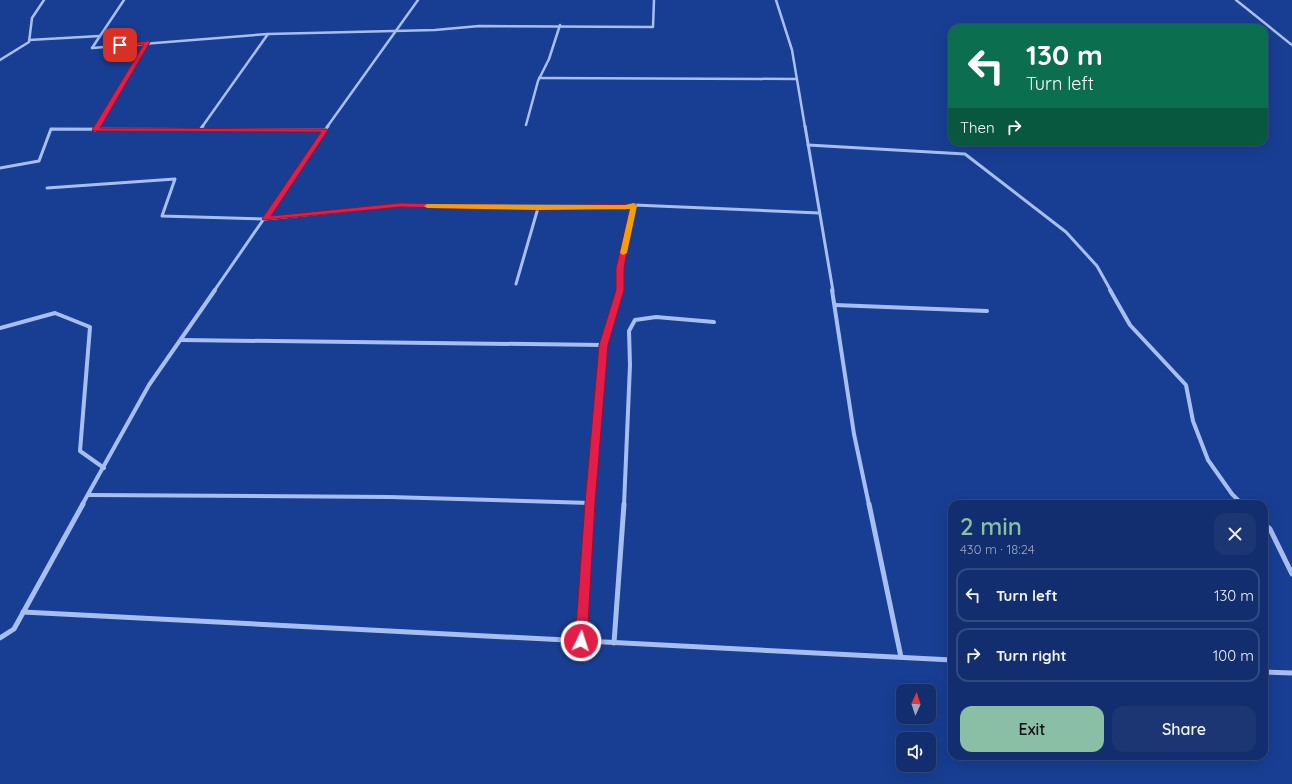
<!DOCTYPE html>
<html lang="en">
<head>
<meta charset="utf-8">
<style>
	:root { --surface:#122e6e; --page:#1b3673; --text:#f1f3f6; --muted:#9ca8c2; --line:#314a81; --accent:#8abfa5 }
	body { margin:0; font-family:Quicksand,sans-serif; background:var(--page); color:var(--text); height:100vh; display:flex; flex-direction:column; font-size:15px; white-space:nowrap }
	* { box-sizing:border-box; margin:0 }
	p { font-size:13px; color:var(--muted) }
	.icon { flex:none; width:22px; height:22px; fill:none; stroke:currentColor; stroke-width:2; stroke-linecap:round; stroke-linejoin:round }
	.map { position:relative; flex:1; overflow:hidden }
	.sheet { position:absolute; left:948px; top:500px; width:320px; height:260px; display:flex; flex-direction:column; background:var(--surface); border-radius:12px; box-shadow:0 4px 16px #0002,0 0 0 1px var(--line) }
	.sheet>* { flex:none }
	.guide { position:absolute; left:948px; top:24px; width:320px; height:122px; border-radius:12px; box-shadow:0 4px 16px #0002,0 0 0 1px var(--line); background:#0b6e4f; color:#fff; overflow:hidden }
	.needle { width:26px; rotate:3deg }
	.fabs { position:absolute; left:896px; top:684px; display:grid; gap:8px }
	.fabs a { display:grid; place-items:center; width:40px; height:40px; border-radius:8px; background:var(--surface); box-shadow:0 4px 16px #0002,0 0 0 1px var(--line); font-size:20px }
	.pin { position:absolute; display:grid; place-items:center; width:34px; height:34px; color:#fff; margin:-17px; border-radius:8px; box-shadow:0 2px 6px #0006 }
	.me { position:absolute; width:44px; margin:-22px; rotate:4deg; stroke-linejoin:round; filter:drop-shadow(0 0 3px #0008) }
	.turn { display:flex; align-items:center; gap:14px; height:84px; padding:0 12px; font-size:18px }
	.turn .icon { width:52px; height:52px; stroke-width:2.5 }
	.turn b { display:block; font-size:28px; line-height:34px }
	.then { display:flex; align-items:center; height:38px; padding:0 12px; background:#0003; gap:8px; font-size:15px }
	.round { display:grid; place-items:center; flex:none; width:42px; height:42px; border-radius:12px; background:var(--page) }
	.head { display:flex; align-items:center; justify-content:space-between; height:68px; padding:0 12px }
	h1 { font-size:24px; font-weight:600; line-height:30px; color:var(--accent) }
	.button { display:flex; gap:8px; margin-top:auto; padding:8px 12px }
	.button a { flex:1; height:46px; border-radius:12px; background:var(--accent); color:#111; font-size:16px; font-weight:600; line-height:46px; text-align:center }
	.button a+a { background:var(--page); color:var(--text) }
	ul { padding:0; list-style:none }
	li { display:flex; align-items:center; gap:12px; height:54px; margin:0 8px 6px; padding:0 4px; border:2px solid var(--line); border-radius:12px }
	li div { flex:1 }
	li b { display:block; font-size:15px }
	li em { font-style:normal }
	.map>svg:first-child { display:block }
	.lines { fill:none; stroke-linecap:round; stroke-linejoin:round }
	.street-far3 { stroke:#a7bff0; stroke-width:2.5 }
	.street-far2 { stroke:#a7bff0; stroke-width:3 }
	.street-far1 { stroke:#a7bff0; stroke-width:4 }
	.street { stroke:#a7bff0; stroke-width:5 }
	.route { fill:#e11d48; stroke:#92132f }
	.slow { fill:#f59e0b }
</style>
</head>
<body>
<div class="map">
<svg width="1292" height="784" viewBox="0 0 1292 784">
	<rect width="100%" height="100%" fill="#183e93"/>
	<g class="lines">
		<!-- street-far3 -->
		<g class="street-far3">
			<path d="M776 0 792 50 805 127"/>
			<path d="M1236 0 1292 45"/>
			<path d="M29 40 100 36"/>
			<path d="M92 48 268 34 435 30 479 26 653 27 654 0"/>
			<path d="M92 48 124 0"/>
			<path d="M0 60 29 42 32 18 44 0"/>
			<path d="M539 78 796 79"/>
			<path d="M526 125 538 81 549 59 560 25"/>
			<path d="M97 127 148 42"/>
			<path d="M202 127 268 34"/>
			<path d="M327 127 418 0"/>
		</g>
		<!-- street-far2 -->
		<g class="street-far2">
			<path d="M805 126 833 291"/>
			<path d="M95 130 98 126"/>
			<path d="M200 130 203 126"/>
			<path d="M808 145 965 154 1066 232 1097 266 1111 291"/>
			<path d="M0 168 39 161 51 129 325 130"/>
			<path d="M47 188 175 179 162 216 265 219 400 205 625 208 634 205 819 213"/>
			<path d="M516 284 538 208"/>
			<path d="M214 291 328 126"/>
			<path d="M620 291V268L634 205"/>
		</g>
		<!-- street-far1 -->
		<g class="street-far1">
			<path d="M832 290 854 434 869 505"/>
			<path d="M1110 290 1130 325 1186 385 1193 421 1208 460 1232 494 1242 504"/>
			<path d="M835 305 987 311"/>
			<path d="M0 328 55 313 90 327 80 451 104 468"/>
			<path d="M181 340 604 345"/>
			<path d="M89 495 389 497 590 503"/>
			<path d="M82 505 149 385 215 290"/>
			<path d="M590 505 604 345 620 290"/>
			<path d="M624 505 630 365 629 331 635 320 656 317 714 322"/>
		</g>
		<!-- street -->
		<g class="street">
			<path d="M869 504 901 657"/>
			<path d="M1264 524 1270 529 1292 574"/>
			<path d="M23 612 952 660"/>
			<path d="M0 638 14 629 83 504"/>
			<path d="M581 641 590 504"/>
			<path d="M614 643 624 504"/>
			<path d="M1264 672 1292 673"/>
		</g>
	</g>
	<!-- route -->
	<path class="route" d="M148 41 150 42 100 128 327 129 328 130 271 216 400 203 538 206 636 204 624 268V290L608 345 595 503 587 641 585 645 581 647 577 645 575 641 585 503 599 345 616 290V268L630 209 538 210 400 207 263 220 262 219 321 132 93 131 92 130 144 44 120 47 117 45Z"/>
	<!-- slow -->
	<path class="slow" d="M634 203 637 206 627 253 623 255 620 253 630 209 538 210 427 208 424 206 427 204 625 205Z"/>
</svg>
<div class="fabs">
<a><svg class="needle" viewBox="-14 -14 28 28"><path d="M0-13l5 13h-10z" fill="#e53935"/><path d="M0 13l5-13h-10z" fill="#9ca8c2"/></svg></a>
<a><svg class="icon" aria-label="sound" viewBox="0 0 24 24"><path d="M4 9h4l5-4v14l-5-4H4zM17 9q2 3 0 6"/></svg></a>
</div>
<div class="pin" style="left:120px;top:45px;background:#d93025"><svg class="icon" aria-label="arrive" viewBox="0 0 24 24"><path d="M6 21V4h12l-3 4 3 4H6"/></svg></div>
<svg class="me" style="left:581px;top:641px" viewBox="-20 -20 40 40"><circle r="17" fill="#e11d48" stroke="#fff" stroke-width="3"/><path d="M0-11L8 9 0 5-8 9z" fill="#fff"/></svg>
<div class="guide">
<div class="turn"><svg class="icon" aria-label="left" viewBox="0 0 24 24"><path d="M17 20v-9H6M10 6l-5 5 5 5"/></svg><div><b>130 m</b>Turn left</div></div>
<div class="then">Then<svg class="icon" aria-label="right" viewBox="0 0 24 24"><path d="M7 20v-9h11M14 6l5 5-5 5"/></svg></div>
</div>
<section class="sheet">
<div class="head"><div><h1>2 min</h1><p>430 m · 18:24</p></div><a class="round"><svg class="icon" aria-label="close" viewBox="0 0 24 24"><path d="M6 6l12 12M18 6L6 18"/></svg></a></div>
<ul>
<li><svg class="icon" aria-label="left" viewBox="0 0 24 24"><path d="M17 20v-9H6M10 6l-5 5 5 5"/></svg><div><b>Turn left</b></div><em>130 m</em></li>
<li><svg class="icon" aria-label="right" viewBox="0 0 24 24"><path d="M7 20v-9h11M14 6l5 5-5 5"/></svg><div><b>Turn right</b></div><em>100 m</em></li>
</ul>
<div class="button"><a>Exit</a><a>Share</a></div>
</section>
</div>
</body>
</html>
